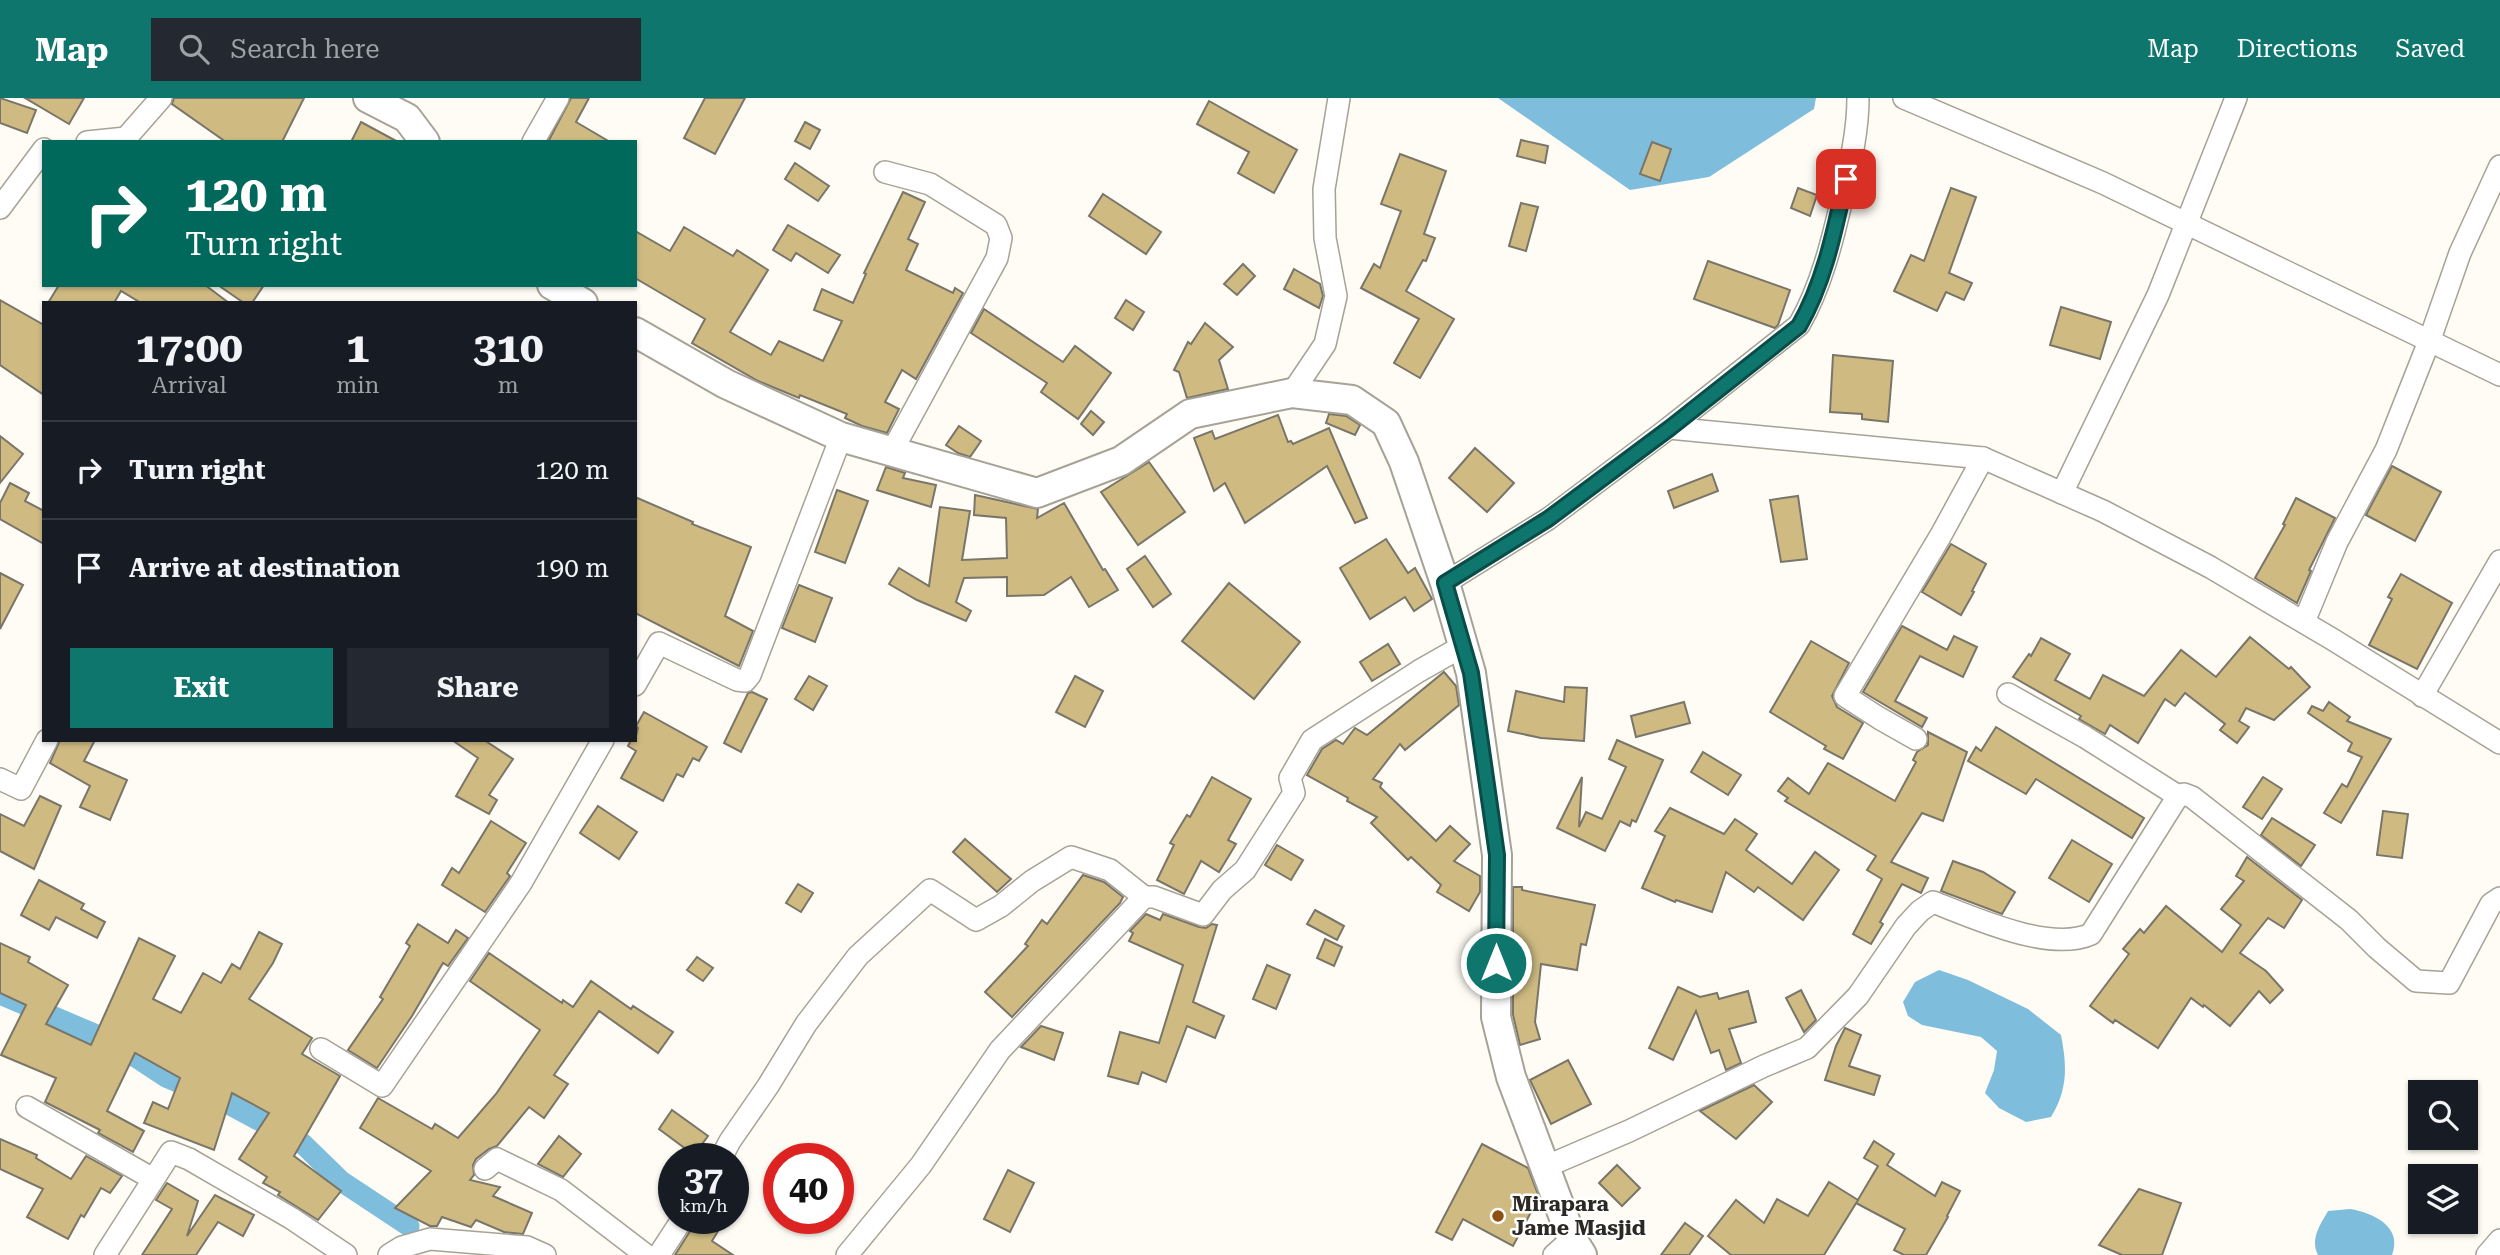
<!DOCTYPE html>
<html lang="en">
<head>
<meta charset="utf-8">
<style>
	:root { --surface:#171b24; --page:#242831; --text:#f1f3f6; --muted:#9ea1a6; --line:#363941; --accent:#0f766e }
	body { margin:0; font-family:"Roboto Serif",serif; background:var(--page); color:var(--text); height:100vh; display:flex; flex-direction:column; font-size:26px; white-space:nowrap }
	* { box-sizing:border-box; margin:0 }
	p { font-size:23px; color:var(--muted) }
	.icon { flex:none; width:38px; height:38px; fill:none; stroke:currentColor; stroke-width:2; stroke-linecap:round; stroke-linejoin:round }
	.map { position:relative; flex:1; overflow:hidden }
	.details { position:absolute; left:42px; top:203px; width:595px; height:441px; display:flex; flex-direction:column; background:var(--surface); border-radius:0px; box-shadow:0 2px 5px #0004 }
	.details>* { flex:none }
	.top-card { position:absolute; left:42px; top:42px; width:595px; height:147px; border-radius:0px; box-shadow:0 2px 5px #0004; background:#00695c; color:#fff; overflow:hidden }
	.fabs { position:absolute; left:2408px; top:982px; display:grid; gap:14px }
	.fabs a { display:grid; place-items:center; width:70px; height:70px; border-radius:0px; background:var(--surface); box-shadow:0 2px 5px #0004; font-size:35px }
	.speed { position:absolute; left:658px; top:1045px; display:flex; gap:14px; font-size:35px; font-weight:700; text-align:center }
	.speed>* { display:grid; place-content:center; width:91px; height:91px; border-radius:50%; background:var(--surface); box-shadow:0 2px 5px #0004; line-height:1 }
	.speed small { font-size:18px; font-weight:400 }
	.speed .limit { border:10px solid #d22; background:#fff; color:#111 }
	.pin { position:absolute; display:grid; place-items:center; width:60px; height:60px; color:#fff; margin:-30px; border-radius:14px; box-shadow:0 4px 10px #0006 }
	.me { position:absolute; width:77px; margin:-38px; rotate:0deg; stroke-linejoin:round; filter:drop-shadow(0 0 5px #0008) }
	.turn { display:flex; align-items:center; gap:24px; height:147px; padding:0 28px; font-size:32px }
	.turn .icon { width:91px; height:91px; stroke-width:2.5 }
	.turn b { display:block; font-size:49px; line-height:60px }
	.eta { display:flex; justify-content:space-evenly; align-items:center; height:119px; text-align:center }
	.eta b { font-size:42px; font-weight:700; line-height:49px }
	.action { display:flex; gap:14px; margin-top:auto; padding:14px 28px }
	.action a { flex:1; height:80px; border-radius:0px; background:var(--accent); color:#fff; font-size:28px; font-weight:700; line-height:80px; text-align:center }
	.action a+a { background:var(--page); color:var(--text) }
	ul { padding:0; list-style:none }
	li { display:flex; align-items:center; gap:21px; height:98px; padding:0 28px; border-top:2px solid var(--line) }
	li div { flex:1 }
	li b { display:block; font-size:26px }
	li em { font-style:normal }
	header { display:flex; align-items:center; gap:42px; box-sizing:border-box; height:98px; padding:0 35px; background:var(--accent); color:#fff }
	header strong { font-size:33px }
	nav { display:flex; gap:38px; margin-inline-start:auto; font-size:24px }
	.search { width:490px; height:63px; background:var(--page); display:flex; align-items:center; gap:18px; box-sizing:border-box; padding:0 24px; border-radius:0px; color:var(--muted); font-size:26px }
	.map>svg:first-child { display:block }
	.water { fill:#7ebedc }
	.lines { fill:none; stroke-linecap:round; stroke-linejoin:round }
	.canal { stroke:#7ebedc; stroke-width:21 }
	.building { fill:#cfbb82; stroke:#797569; stroke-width:2 }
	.street-casing { stroke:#a7a296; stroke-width:24 }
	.secondary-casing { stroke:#a7a296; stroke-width:32 }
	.street { stroke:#fff; stroke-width:21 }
	.secondary { stroke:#fff; stroke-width:28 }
	.route-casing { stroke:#0a4d48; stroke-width:18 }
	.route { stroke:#0f766e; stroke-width:12 }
	.poi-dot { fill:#8e5013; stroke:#fff; stroke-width:2.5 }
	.labels { text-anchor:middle; stroke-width:5; stroke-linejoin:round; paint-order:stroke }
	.poi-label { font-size:21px; font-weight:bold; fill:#2a2924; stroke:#fff; text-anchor:start }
</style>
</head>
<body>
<header>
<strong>Map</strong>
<div class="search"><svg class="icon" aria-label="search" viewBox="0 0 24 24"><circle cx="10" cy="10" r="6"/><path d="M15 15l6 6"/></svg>Search here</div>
<nav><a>Map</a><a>Directions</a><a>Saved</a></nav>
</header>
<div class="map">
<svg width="2500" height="1157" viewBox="0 0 2500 1157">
	<rect width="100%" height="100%" fill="#fefcf4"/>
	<!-- water -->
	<g class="water">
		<path d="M1498 0H1816L1814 11 1709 79 1630 92Z"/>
		<path d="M1939 872 1968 882 2028 911 2061 937C2067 968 2068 991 2051 1019L2026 1024 1999 1010 1985 995 1994 972 1997 953 1981 939 1922 927 1908 918 1903 904 1915 884Z"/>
		<path d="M2350 1111C2374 1115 2403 1129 2392 1157H2318C2310 1141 2320 1127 2328 1113Z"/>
	</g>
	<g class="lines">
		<!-- canal -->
		<path class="canal" d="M0 896 113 944 166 979 223 1003 303 1046 341 1083 409 1128"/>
	</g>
	<!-- building -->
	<g class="building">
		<path d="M0 0 36 12 27 35 0 25Z"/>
		<path d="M25 0H84L69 26Z"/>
		<path d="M174 0H304L282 44H226L172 6Z"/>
		<path d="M571 0H589L576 24 610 44H548Z"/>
		<path d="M705 0H745L715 56 684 40Z"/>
		<path d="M1209 3 1297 52 1274 95 1238 75 1249 54 1197 26Z"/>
		<path d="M361 24 398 44H351Z"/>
		<path d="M805 24 820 32 810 51 795 43Z"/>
		<path d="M1521 42 1548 48 1545 65 1517 58Z"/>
		<path d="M1652 44 1671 51 1660 83 1640 76Z"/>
		<path d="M1400 56 1446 73 1424 136 1435 140 1426 163 1423 162 1406 193 1454 221 1420 280 1394 265 1419 221 1361 190 1374 166 1380 170 1401 113 1381 106Z"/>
		<path d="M795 65 829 88 818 103 785 81Z"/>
		<path d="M1798 90 1817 97 1810 118 1791 110Z"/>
		<path d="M1951 90 1976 99 1949 175 1972 185 1964 202 1946 194 1937 213 1894 193 1911 157 1924 163Z"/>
		<path d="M903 94 925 104 908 141 918 146 906 172 953 195 955 190 963 195 916 281 902 272 885 304 899 311 887 335 862 328 845 320 847 316 800 297 799 300 758 283 692 245 705 221 635 180V133L670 153 684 129 733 158 737 152 768 172 730 234 771 257 779 243 823 263 842 223 814 212 822 191 853 205 866 176 864 175Z"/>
		<path d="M1103 96 1161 134 1146 156 1089 118Z"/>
		<path d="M1521 105 1538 109 1526 153 1509 148Z"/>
		<path d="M788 127 840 157 828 175 796 155 791 163 773 152Z"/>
		<path d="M1708 163 1790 192 1778 227 1775 230 1694 201Z"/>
		<path d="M1243 166 1255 178 1237 197 1224 186Z"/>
		<path d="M1294 171 1320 186 1323 198 1319 210 1284 191Z"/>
		<path d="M59 187H205L229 205H141L121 193 114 205H48Z"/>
		<path d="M218 187H264L252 205H244Z"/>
		<path d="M0 202 44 227V297L0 267Z"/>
		<path d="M1126 202 1144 214 1133 232 1115 220Z"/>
		<path d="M2061 209 2111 224 2100 261 2050 247Z"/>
		<path d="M984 211 1063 264 1075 248 1111 275 1078 321 1041 294 1047 285 971 235Z"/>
		<path d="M1205 225 1233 249 1219 262 1228 291 1187 300 1179 274 1174 272 1188 244 1191 246Z"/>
		<path d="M1833 257 1893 263 1888 324 1862 321V316L1830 314Z"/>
		<path d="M1091 313 1104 324 1093 337 1081 326Z"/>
		<path d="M1329 316 1346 318 1360 327 1355 337 1326 325Z"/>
		<path d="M1278 317 1288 344 1291 343 1293 346 1329 330 1367 420 1355 425 1327 368 1245 425 1225 385 1214 393 1194 340 1212 333 1215 341Z"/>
		<path d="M959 328 981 343 970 359 958 355 946 347Z"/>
		<path d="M0 338 23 356 0 385Z"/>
		<path d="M1475 350 1514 385 1487 414 1449 380Z"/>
		<path d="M1149 364 1185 414 1138 447 1101 394Z"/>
		<path d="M2392 368 2441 394 2415 443 2366 417Z"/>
		<path d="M886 369 905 375 903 380 936 387 931 409 877 392Z"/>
		<path d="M1712 376 1718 393 1674 410 1668 393Z"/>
		<path d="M10 385 29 395 25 403 44 413V446L0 421V405Z"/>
		<path d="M837 392 868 403 845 465 815 454Z"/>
		<path d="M975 397 1038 411 1037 420 1064 405 1103 472 1105 471 1118 492 1089 509 1071 479 1044 497 1007 498V479L964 480 956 504 971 513 966 523 917 502 889 486 899 470 929 488 940 409 970 413 962 462 1007 460 1006 420 974 417Z"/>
		<path d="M1798 398 1807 461 1781 464 1770 402Z"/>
		<path d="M635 399 693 424 692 426 751 449 725 518 753 533 739 568 635 515Z"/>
		<path d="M2296 400 2335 420 2309 472 2311 473 2297 505 2255 480 2285 427 2283 426Z"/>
		<path d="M1386 441 1408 475 1415 470 1432 501 1414 513 1405 499 1370 521 1340 470Z"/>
		<path d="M1951 446 1986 466 1972 493 1974 494 1961 517 1922 494Z"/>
		<path d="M1145 458 1171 496 1153 509 1127 471Z"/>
		<path d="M0 475 23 487 0 531Z"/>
		<path d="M2401 476 2452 505 2417 571 2369 547 2392 501 2388 499Z"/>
		<path d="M1229 485 1300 544 1254 601 1182 543Z"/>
		<path d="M799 487 832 500 815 544 782 530Z"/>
		<path d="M1902 528 1947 552 1954 538 1977 549 1963 579 1920 558 1895 603 1927 620 1922 629 1863 594Z"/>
		<path d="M2250 539 2289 571 2291 569 2310 589 2274 622 2246 610 2239 623 2249 629 2237 645 2220 632 2225 626 2185 595 2175 608 2165 601 2138 645 2110 627 2105 636 2079 621 2081 618 2013 579 2029 556 2031 558 2041 540 2070 556 2055 582 2090 601 2103 577 2144 598 2181 552 2216 579Z"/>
		<path d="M1811 543 1849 565 1832 598 1837 609 1863 625 1843 661 1824 651 1826 648 1770 614Z"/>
		<path d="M1388 546 1400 566 1372 583 1360 564Z"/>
		<path d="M1444 574 1456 588 1459 607 1405 652 1400 646 1373 681 1382 685 1380 689 1436 743 1450 728 1470 746 1454 763 1480 778V794L1469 813 1437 794 1441 787 1411 759 1408 762 1371 725 1377 719 1347 703 1348 700 1307 677 1322 651 1336 642 1343 646 1355 630 1367 637Z"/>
		<path d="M809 578 827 588 813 612 795 601Z"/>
		<path d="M1075 578 1103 593 1085 629 1056 614Z"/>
		<path d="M1565 589 1587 590 1584 643 1541 640 1508 633 1516 593 1564 604Z"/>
		<path d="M752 594 767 601 741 654 724 645 748 595Z"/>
		<path d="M1684 604 1690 625 1636 639 1631 618Z"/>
		<path d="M2329 604 2350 619 2347 623 2391 641 2341 725 2324 715 2342 686 2347 689 2362 659 2348 653 2352 645 2308 615 2312 608 2323 613Z"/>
		<path d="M644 614 707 649 699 663 693 660 683 679 677 676 663 703 621 680 636 653 628 648 631 642H635L638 630 636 628Z"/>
		<path d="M1996 629 2144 720 2132 740 2036 681 2026 696 1968 663 1976 649 1981 653Z"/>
		<path d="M1928 634 1967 654 1943 723 1922 715 1891 764 1928 780 1921 795 1902 786 1880 824 1883 826 1871 846 1853 836 1882 781 1867 772 1876 758 1785 703 1788 700 1778 693 1788 680 1809 696 1828 665 1895 703 1916 664 1913 662 1917 654 1928 647Z"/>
		<path d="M60 642H95L84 663 127 682 110 722 80 709 90 688 50 665Z"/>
		<path d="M452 642H484L513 661 489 697 497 702 489 716 456 698 478 660Z"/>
		<path d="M1617 642 1663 662 1636 724 1632 722 1630 728 1620 723 1605 753 1557 730 1582 679 1579 729 1586 714 1602 721 1626 669 1609 661Z"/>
		<path d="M1703 654 1741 677 1728 697 1691 674Z"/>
		<path d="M1212 679 1251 701 1228 742 1236 746 1219 774 1201 763 1184 796 1157 782 1174 747 1170 745 1187 717 1190 719Z"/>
		<path d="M2263 679 2282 691 2262 721 2243 709Z"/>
		<path d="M40 698 61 708 34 771 0 753V716L24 728Z"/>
		<path d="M598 708 637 734 619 761 580 735Z"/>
		<path d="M1670 710 1724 736 1735 721 1757 736 1746 752 1792 786 1815 754 1839 772 1803 822 1758 789 1754 794 1726 774 1712 814 1676 802 1675 804 1642 790 1665 738 1655 733Z"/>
		<path d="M2383 713 2408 716 2402 760 2377 757Z"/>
		<path d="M2272 720 2315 747 2301 768 2261 737Z"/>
		<path d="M491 723 526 745 507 775 510 778 485 814 442 787 452 770 459 775Z"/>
		<path d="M965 741 1011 781 997 794 953 754Z"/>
		<path d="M2072 742 2112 766 2089 804 2049 780Z"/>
		<path d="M1277 747 1303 762 1291 782 1265 767Z"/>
		<path d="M2247 759 2302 802 2284 830 2268 820 2240 855 2266 873 2283 892 2270 905 2259 893 2230 928 2204 907 2203 909 2191 900 2158 950 2115 922 2113 925 2090 908 2129 856 2123 851 2140 831 2144 835 2166 808 2222 854 2241 827 2221 811 2244 783 2236 778Z"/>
		<path d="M1953 763 1983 774 2015 794 2002 816 1941 793Z"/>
		<path d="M1083 777 1104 784 1123 799 1120 805 1012 919 985 894 1028 848 1025 846 1042 822 1047 826Z"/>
		<path d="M39 782 84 806 81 811 105 824 97 840 56 819 49 832 21 817Z"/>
		<path d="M798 786 813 795 801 814 786 805Z"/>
		<path d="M1513 789H1522V792L1595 807 1586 847 1581 846 1577 872 1541 866 1535 924 1540 941 1520 947 1513 917Z"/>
		<path d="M1315 812 1344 828 1337 842 1307 826Z"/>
		<path d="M1146 816 1160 822 1163 816 1199 829 1206 830 1212 826 1217 827 1193 904 1224 918 1215 940 1187 928 1166 984 1142 974 1138 986 1108 978 1120 934 1159 945 1183 867 1129 843 1133 835 1130 833Z"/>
		<path d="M418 826 448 845 456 832 468 840 448 868 443 865 412 918 377 970 348 952 383 901 380 899 410 848 406 845Z"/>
		<path d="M259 834 282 846 273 865 249 901 312 940 302 956 340 978 294 1058 341 1093 318 1122 278 1097 280 1094 263 1085 267 1079 239 1061 269 1015 232 995 214 1052 144 1025 153 1004 168 1011 180 980 135 955 107 1013 144 1033 133 1054 98 1035 100 1032 45 1004 56 980 1 957 26 907 0 895V845L30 859 28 864 68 887 46 926 91 947 139 840 175 858 153 901 181 915 203 875 221 885 232 866 240 871Z"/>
		<path d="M1325 841 1342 849 1334 868 1317 860Z"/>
		<path d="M489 855 562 905 563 902 573 909 591 883 631 911 633 908 673 934 658 955 599 913 554 977 568 986 544 1020 529 1009 497 1048 489 1051 476 1061 473 1067 474 1077 470 1082 500 1089 493 1098 532 1115 523 1136 504 1134 476 1122 471 1129 442 1119 437 1128H430L395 1110 431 1073 360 1030 378 1000 432 1031 435 1026 458 1040 496 996 540 932 470 883Z"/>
		<path d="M697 859 713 870 703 883 687 872Z"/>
		<path d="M1267 867 1290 877 1276 911 1253 901Z"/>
		<path d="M1678 889 1700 899 1717 895 1719 901 1748 893 1756 924 1729 931 1741 965 1726 972 1719 952 1711 955 1696 913 1673 962 1649 950Z"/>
		<path d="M1801 892 1816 922 1804 934 1786 900Z"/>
		<path d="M1041 928 1063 935 1054 962 1021 949Z"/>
		<path d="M1845 930 1861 937 1849 968 1880 978 1874 997 1825 982 1836 948Z"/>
		<path d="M1568 962 1591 1006 1551 1026 1530 982Z"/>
		<path d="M1754 987 1772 1004 1736 1041 1700 1013Z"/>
		<path d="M672 1012 708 1038 694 1057 659 1031Z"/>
		<path d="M559 1038 581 1056 563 1079 538 1066Z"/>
		<path d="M0 1041 37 1057 36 1060 71 1081 86 1058 122 1078 110 1095 101 1090 84 1119 81 1117 68 1141 27 1119 43 1091 0 1071Z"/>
		<path d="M1874 1043 1894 1056 1887 1067 1935 1098 1942 1084 1960 1093 1947 1118 1948 1119 1926 1157H1904L1894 1152 1905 1131 1856 1105 1878 1068 1864 1060Z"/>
		<path d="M1482 1046 1528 1070 1539 1099 1513 1148 1463 1121 1452 1142 1436 1134Z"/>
		<path d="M1617 1067 1640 1090 1622 1108 1599 1085Z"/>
		<path d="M1008 1072 1034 1085 1010 1134 984 1121Z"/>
		<path d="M1829 1084 1858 1102 1824 1157H1731L1708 1138 1736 1102 1764 1125 1777 1101 1808 1118Z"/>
		<path d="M167 1085 198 1103 187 1138 215 1097 254 1117 243 1138 218 1124 196 1157H142L172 1111 156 1102Z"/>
		<path d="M2139 1091 2181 1105 2162 1157H2122L2099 1147Z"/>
		<path d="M706 1120H726L712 1143 733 1157H675L692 1130 697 1133Z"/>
		<path d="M1685 1125 1703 1138 1689 1157H1661Z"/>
	</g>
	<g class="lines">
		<!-- street casing -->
		<g class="street-casing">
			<g id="street">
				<path d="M1904 0 2103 85 2500 277"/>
				<path d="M87 44 126 40 161 0"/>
				<path d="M533 44 558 0"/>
				<path d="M885 74 930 86 996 127 1001 140 997 160 891 355"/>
				<path d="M0 110 44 51"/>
				<path d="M1292 295 1325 246 1336 198 1325 140 1324 91 1339 0"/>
				<path d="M1669 330 1983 360 2103 413 2210 469 2332 541 2500 645"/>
				<path d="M2062 395 2158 197 2236 0"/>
				<path d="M1445 485 1548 421 1669 330 1799 227C1821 189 1832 144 1842 101 1850 67 1858 34 1858 0"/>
				<path d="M2304 524 2337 444 2386 352 2430 241 2460 155 2500 68"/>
				<path d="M635 587 659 545 737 582 745 583 750 577 841 339"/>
				<path d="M2008 596 2085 639 2178 698"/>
				<path d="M2422 598 2500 463"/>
				<path d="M1916 641 1879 620 1845 598 1941 437 1983 360"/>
				<path d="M0 681 21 691 47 642"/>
				<path d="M321 951 382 988 521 785 603 642"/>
				<path d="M27 1009 153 1081"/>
				<path d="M721 1060 730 1043 768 988 806 926 858 858 930 792 976 822 1001 808 1032 783 1071 759 1110 772 1144 799"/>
				<path d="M1545 1069 1629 1033 1764 968 1807 950 1858 898 1906 828 1920 813 1933 804C1972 819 2050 855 2091 836L2178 698 2184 696 2192 699 2349 822 2377 850 2416 883 2449 885 2491 806 2500 800"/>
				<path d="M485 1071 497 1061 561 1092 646 1157"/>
				<path d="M105 1157 171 1054 189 1061 291 1120 346 1157"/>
				<path d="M389 1157 402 1149 430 1141 527 1149 545 1157"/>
				<path d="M659 1157 683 1120"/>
				<path d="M847 1157 921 1067 1000 952 1144 799H1154L1203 817 1222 792 1245 772 1294 695 1290 680 1312 642 1419 573 1463 548"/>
				<path d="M1554 1157 1572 1141"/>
				<path d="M2487 1157 2500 1142"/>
			</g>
		</g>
		<!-- secondary casing -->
		<g class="secondary-casing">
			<g id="secondary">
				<path d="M368 0 407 20 425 44"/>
				<path d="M552 187 583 205"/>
				<path d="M635 234 726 286 841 339 1037 395 1121 363 1190 316 1292 295 1352 302 1386 325 1404 364 1445 485 1471 575 1497 757 1496 919 1511 979 1572 1141 1582 1157"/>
			</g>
		</g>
		<!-- street -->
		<use href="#street" class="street"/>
		<!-- secondary -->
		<use href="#secondary" class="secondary"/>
	</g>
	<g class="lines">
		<!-- route casing -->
		<g class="route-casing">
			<path id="route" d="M1496 865 1497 757 1471 575 1445 485 1548 421 1670 330 1799 228C1825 183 1835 130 1846 81"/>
		</g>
		<!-- route -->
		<use href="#route" class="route"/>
	</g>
	<!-- markers -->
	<circle class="poi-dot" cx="1498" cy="1118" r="7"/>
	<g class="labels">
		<!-- poi labels -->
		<g class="poi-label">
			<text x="1512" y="1113">Mirapara<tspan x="1512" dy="24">Jame Masjid</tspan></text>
		</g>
	</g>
</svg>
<div class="fabs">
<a><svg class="icon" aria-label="search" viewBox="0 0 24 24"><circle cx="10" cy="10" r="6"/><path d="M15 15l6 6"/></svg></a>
<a><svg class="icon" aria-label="layers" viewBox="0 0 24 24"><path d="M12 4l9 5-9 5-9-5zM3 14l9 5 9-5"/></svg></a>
</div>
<div class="speed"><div>37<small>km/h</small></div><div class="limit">40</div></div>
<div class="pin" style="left:1846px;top:81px;background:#d93025"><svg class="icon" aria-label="arrive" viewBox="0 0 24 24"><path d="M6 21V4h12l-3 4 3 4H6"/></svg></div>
<svg class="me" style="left:1496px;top:865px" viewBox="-20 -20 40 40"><circle r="17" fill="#0f766e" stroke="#fff" stroke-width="3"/><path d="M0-11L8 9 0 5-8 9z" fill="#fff"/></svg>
<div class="top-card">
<div class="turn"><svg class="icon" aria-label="right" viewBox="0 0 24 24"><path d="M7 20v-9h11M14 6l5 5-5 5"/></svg><div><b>120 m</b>Turn right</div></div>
</div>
<section class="details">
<div class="eta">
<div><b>17:00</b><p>Arrival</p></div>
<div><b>1</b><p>min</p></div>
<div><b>310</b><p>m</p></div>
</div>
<ul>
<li><svg class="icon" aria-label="right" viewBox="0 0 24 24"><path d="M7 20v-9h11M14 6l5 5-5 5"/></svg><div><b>Turn right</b></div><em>120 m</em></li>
<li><svg class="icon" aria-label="arrive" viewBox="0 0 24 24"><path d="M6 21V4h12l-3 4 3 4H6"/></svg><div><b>Arrive at destination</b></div><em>190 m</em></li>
</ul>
<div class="action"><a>Exit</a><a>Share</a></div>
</section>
</div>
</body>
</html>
